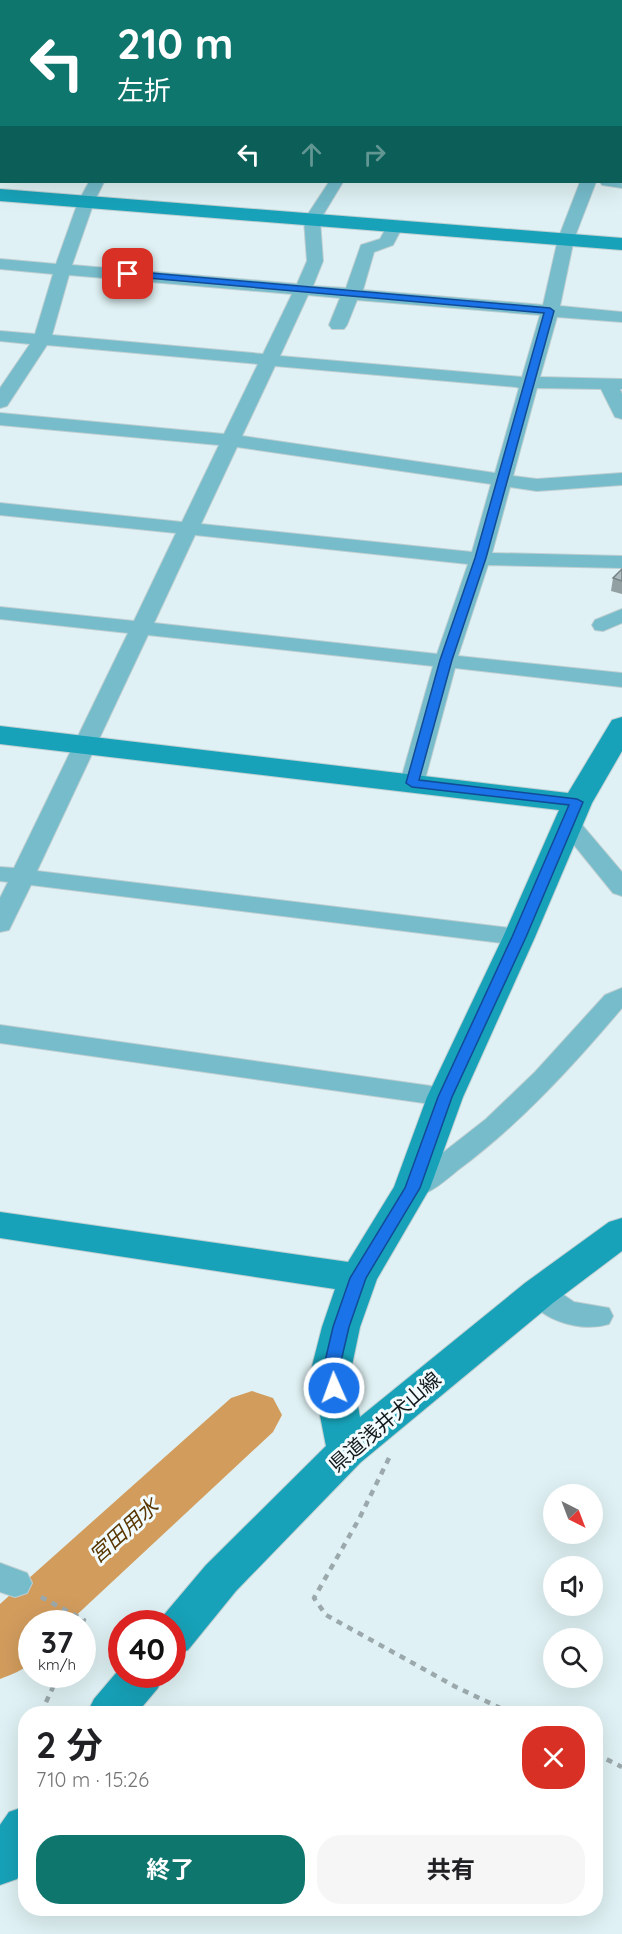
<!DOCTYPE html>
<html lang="ja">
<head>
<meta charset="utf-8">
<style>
	:root { --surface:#fff; --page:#f6f6f6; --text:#202124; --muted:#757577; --accent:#0f766e }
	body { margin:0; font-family:Quicksand,"Noto Sans JP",sans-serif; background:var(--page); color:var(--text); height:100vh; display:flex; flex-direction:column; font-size:22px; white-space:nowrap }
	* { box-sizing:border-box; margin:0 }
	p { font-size:20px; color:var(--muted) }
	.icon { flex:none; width:33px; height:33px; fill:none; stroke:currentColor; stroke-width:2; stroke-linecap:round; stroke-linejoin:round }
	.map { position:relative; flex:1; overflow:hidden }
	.details { position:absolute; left:18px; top:1706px; width:585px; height:210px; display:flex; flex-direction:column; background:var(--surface); border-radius:24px; box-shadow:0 6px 24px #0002 }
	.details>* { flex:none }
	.guide { position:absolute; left:0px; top:0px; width:622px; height:183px; box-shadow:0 6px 24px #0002; background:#0f766e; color:#fff; overflow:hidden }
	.needle { width:39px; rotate:138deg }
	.fabs { position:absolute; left:543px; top:1484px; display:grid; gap:12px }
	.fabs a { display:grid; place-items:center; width:60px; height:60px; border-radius:50%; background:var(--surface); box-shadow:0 6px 24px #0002; font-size:30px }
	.speed { position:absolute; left:18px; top:1610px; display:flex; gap:12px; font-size:30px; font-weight:700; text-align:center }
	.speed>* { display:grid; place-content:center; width:78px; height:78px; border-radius:50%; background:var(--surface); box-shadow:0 6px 24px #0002; line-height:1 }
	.speed small { font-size:15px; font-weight:400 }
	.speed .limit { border:9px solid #d22; background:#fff; color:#111 }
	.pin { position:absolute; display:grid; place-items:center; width:51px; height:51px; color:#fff; margin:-26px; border-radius:12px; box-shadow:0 3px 9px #0006 }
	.me { position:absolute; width:66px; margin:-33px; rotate:358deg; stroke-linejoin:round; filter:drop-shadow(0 0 4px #0008) }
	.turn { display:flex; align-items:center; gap:21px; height:126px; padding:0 18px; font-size:27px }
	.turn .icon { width:78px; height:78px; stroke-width:2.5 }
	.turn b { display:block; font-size:42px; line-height:51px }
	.lanes { display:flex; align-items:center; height:57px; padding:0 18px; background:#0003; justify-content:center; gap:30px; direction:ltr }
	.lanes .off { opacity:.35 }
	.round { display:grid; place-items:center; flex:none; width:63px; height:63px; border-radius:24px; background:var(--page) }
	.overview { display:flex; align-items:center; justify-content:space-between; height:102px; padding:0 18px }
	h1 { font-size:36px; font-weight:700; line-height:45px }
	.action { display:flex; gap:12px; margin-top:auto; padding:12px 18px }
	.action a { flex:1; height:69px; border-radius:24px; background:var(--accent); color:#fff; font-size:24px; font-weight:700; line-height:69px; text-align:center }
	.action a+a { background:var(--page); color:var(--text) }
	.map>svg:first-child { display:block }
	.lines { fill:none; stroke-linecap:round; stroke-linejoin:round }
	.river { fill:#d29c5d; fill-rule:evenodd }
	.street-casing { stroke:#beced1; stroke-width:2 }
	.secondary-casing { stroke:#beced1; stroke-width:2 }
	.path { stroke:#9ba9ac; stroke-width:4.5; stroke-dasharray:6 6; stroke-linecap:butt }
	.street { fill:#76bccb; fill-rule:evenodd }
	.secondary { fill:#17a2b9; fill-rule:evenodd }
	.wall { fill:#92a0a3 }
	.building { fill:#aababe; stroke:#778285; stroke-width:1.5 }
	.route { fill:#1a73e8; stroke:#114b97; stroke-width:1.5 }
	.labels { text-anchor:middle; stroke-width:6; stroke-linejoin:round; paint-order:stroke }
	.near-street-label { font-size:20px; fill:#13191a; stroke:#f2fcff }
	.near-water-label { font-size:21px; font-style:italic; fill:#5a3600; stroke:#f2fcff }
</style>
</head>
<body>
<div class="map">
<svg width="622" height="1934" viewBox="0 0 622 1934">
	<rect width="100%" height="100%" fill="#dff1f4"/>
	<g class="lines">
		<!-- river -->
		<path class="river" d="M252 1391 273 1398 282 1415 273 1432 68 1623H32C32 1661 39 1665 0 1679V1604L231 1398Z"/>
		<!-- street casing -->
		<g class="street-casing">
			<g id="street">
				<path d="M20 0H34L20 2Z"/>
				<path d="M190 0H207L189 2Z"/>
				<rect x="245" y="0" width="14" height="2"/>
				<path d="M298 0H329L330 2H299Z"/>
				<path d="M444 0H458L444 2Z"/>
				<rect x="621" y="23" width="1" height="8"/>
				<rect x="0" y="24" width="2" height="8"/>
				<rect x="621" y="71" width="1" height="8"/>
				<rect x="0" y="74" width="2" height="8"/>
				<rect x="621" y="124" width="1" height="8"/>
				<path d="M621 178 622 188 602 185 600 182H621Z"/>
				<path d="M89 182H104L94 202 72 265 297 284 307 261 304 220 329 182H343L320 220 323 261 313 286 346 288 361 245 380 239 389 223 395 221 403 226 393 245 374 252 363 290 543 305 558 239 580 182H596L574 239 560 306 622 312V322L557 317 540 377 622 379V389H620L622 394V419L615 417 601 389 537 388 513 476 537 479 622 473V485L537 491 510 487 492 553 622 556V568L488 565 458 656 622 673V687L455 668 424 783 420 788 412 790 404 788 400 783 433 666 148 635 37 871 519 929 528 931 532 937 528 943 519 945 31 885 9 930 0 932V898L8 882 0 881V867L14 868 128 633 0 619V607L134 621 176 533 0 515V503L182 522 219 445 0 425V413L224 434 258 364 47 345 7 406 0 408V388L30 344 0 341V331L35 334 53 274 0 269V259L56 264 78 202ZM69 275 292 294 263 354 52 335ZM308 295 340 298 329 325 332 329H344L347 325 357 300 540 315 522 377 280 356ZM275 366 516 387 519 388 495 473 242 436ZM237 447 491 484 472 552 201 524ZM195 535 468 564 437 654 154 623Z"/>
				<path d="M622 609V623L603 631 595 630 592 625 595 620Z"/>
				<path d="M569 817 577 819 622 872V896L613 893 557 824 561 819Z"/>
				<path d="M622 988V1008C572 1067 520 1124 458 1170 446 1180 430 1194 415 1197 410 1198 407 1197 402 1195L398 1188 402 1181 431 1162 486 1119 535 1072 605 995Z"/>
				<path d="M0 1025 445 1088 455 1090 459 1097 455 1104 445 1106 0 1043Z"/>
				<path d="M539 1282 549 1285 574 1302 609 1308 613 1316 609 1324C580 1333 539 1320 524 1293L529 1285Z"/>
				<path d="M0 1563 27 1573 32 1583 27 1593 15 1597 0 1592Z"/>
			</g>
		</g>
		<!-- secondary casing -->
		<g class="secondary-casing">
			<g id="secondary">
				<path d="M0 189 622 238V250L0 201Z"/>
				<path d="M622 717V751L592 803 535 937 463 1097 430 1188 377 1279 360 1327 351 1370 360 1417 525 1283 609 1222 622 1218V1251L553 1303 361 1462 236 1591 188 1650 172 1656V1623H157L206 1565 326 1446 311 1370 322 1327 335 1289 0 1238V1212L348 1262 394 1187 427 1097 503 937 559 810 0 744V726L568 793 612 720Z"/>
				<path d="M122 1666V1674H164L158 1688 137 1713H87L94 1699Z"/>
				<path d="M26 1806V1866L17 1879 0 1885V1825L9 1812Z"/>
			</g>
		</g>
		<!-- path -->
		<g class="path">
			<path d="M389 1458 359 1519 314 1598 326 1615 456 1687 511 1713"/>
			<path d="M41 1597 84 1620 82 1623"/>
			<path d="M41 1713 59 1674"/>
			<path d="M596 1754 622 1767"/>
			<path d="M26 1760 23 1770 26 1771"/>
		</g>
		<!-- street -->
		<use href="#street" class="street"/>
		<!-- secondary -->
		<use href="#secondary" class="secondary"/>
	</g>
	<!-- wall -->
	<path class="wall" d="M622 569V594L611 591 613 578Z"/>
	<!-- building -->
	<path class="building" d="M622 569V581L613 578Z"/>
	<!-- route -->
	<path class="route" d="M128 271 550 308 554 311 486 558 452 660 419 780 577 799 583 802 526 937 452 1097 420 1188 366 1278 349 1327 339 1370 343 1388 340 1392 334 1394 329 1392 323 1370 333 1327 350 1278 405 1188 438 1097 512 937 569 805 412 787 406 783 440 660 475 558 544 313 125 276V272Z"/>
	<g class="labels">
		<!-- near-street labels -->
		<g class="near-street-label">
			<text transform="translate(385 1422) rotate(-41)" y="7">県道浅井犬山線</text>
		</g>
		<!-- near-water labels -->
		<g class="near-water-label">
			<text transform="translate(124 1531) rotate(-42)" y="7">宮田用水</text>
		</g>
	</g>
</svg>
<div class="fabs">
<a><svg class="needle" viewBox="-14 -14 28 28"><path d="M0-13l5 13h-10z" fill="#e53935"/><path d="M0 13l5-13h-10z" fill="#757577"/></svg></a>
<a><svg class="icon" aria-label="sound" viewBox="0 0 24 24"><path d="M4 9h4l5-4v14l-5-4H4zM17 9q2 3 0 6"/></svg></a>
<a><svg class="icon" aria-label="search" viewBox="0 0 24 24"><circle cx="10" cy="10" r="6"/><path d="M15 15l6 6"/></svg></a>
</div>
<div class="speed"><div>37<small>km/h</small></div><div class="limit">40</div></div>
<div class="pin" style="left:128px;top:274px;background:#d93025"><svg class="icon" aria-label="arrive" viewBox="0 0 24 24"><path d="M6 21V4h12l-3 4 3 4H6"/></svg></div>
<svg class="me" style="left:334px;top:1388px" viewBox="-20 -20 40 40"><circle r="17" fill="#1a73e8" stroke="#fff" stroke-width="3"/><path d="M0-11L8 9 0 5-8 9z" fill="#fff"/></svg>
<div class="guide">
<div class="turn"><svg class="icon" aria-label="left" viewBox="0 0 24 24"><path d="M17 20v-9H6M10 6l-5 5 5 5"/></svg><div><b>210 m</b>左折</div></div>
<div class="lanes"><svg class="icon" aria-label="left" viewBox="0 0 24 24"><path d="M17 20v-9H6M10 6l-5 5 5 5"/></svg><svg class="icon off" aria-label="ahead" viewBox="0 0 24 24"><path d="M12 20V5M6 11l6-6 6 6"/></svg><svg class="icon off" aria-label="right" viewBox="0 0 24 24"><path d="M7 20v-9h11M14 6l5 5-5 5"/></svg></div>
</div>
<section class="details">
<div class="overview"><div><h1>2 分</h1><p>710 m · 15:26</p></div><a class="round" style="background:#d93025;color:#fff"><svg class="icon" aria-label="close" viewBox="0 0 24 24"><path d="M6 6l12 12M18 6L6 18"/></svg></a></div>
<div class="action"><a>終了</a><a>共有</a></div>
</section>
</div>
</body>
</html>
